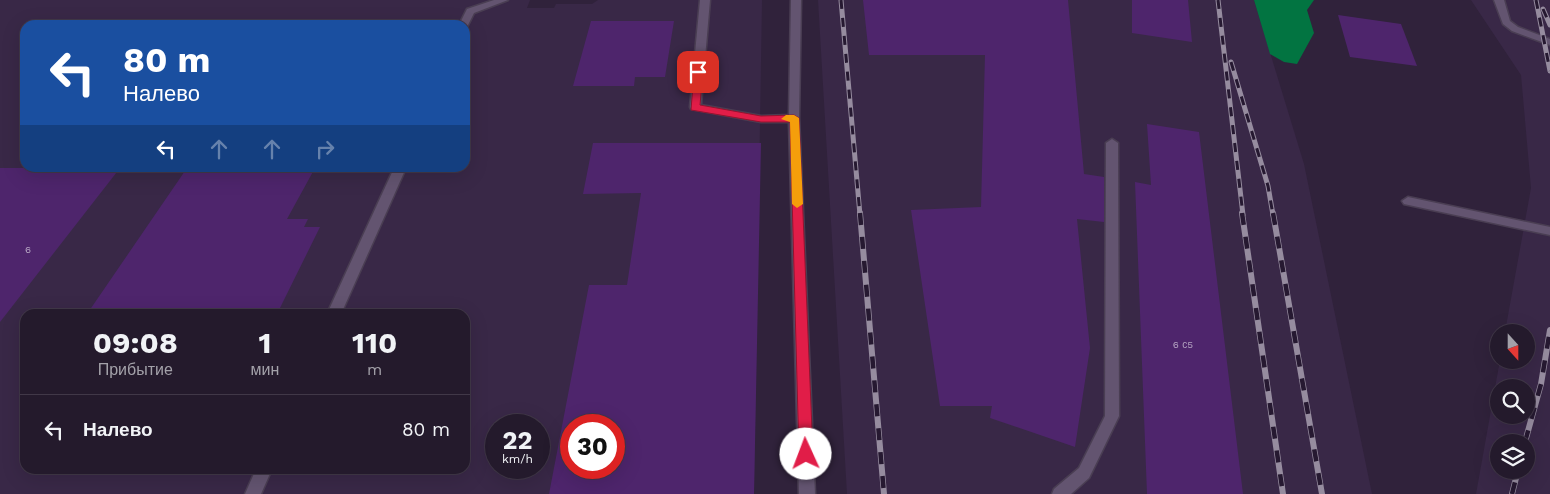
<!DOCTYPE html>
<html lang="ru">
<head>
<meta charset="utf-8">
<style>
	:root { --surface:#241a2c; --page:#2c2334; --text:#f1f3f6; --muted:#a3a1a9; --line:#413848 }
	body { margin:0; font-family:"Work Sans",sans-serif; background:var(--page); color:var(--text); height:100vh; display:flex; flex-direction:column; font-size:19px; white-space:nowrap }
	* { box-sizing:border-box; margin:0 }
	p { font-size:16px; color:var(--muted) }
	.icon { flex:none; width:28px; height:28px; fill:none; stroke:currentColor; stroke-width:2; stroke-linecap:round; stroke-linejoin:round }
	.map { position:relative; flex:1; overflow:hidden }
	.details { position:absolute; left:20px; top:309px; width:450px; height:165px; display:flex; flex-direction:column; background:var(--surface); border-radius:15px; box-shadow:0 5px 20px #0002,0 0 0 1px var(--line) }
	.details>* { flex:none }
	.hud { position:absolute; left:20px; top:20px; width:450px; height:152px; border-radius:15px; box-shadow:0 5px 20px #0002,0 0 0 1px var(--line); background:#1a4fa0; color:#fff; overflow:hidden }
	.needle { width:32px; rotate:159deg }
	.fabs { position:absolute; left:1490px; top:324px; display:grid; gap:10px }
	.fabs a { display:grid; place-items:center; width:45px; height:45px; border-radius:50%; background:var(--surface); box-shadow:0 5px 20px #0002,0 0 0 1px var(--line); font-size:25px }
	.speed { position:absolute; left:485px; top:414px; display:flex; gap:10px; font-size:25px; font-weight:700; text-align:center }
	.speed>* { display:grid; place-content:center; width:65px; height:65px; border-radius:50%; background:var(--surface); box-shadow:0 5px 20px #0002,0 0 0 1px var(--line); line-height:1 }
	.speed small { font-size:12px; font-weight:400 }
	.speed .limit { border:8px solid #d22; background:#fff; color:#111 }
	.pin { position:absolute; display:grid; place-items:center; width:42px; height:42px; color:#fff; margin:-21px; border-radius:10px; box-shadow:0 2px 8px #0006 }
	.me { position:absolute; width:55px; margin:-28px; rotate:358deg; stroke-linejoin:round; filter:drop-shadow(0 0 4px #0008) }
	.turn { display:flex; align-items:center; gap:18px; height:105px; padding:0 20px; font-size:22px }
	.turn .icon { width:65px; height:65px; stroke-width:2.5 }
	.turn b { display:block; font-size:35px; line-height:42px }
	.lanes { display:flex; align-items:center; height:48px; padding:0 20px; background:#0003; justify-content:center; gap:25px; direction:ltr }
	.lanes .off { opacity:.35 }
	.eta { display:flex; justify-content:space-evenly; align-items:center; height:85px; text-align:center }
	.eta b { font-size:30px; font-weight:700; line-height:35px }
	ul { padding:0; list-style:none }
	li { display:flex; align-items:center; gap:15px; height:70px; padding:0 20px; border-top:1px solid var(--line) }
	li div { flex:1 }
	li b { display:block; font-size:19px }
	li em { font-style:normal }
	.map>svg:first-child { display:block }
	.built { fill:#392847; fill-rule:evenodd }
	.forest { fill:#027441 }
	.building { fill:#4e256c; fill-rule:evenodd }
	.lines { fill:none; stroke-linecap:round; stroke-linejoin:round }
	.minor-casing { stroke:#4a3e53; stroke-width:3 }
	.minor { fill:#635470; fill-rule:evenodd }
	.rail-far1-casing { stroke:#968c9f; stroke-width:5 }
	.rail-casing { stroke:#968c9f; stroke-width:6 }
	.rail-far1 { stroke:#261931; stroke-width:3; stroke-dasharray:9; stroke-linecap:butt }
	.rail { stroke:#261931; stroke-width:4.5; stroke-dasharray:12; stroke-linecap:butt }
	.route { fill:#e11d48; stroke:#92132f }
	.slow { fill:#f59e0b }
	.labels { text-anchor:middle; stroke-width:5; stroke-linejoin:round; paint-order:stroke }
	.number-label { font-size:10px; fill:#b5a4c2 }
</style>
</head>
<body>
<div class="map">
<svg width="1550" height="494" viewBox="0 0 1550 494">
	<rect width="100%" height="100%" fill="#30223b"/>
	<!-- built -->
	<g class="built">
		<path d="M0 0H530L527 8H554L556 4H592L598 0H762L754 494H0ZM25 25H465V168H25ZM25 314H465V469H25ZM496 425H539V468H496ZM571 425H614V468H571Z"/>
		<path d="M818 0H1254L1304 164 1372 494H847Z"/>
		<path d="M1471 0H1550V494H1476L1500 360H1526V332H1505L1531 188 1521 75ZM1499 388H1526V415H1499ZM1499 442H1526V470H1499Z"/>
	</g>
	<!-- forest -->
	<path class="forest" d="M1254 0H1314L1307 10 1314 33 1297 64 1284 62 1270 54Z"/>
	<!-- building -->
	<g class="building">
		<path d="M863 0H1068L1084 174 1104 177V222L1077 219 1090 348 1075 447 990 418 992 406H940L911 210 981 207 985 55H869Z"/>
		<path d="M1132 0H1188L1192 42 1132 33Z"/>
		<path d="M1338 15 1401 24 1417 66 1350 57Z"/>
		<path d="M591 21H674L665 77H635L634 86H573Z"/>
		<path d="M1147 124 1199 132 1243 494H1147L1135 182 1151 185Z"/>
		<path d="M593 143H761L754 494H549L589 285H627L641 193 583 194ZM571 425H614V468H571Z"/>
		<path d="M0 168H120L0 322Z"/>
		<path d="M187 168H315L287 219H308L304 227H320L277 314H87Z"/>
	</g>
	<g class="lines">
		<!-- minor casing -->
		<g class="minor-casing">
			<g id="minor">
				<path d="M494 0H508L474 13 467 27 459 25 467 9Z"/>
				<path d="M700 0H710L701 105 761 116 789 115 791 0H801L799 118 815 494H799L789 122H761L691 109 690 107Z"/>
				<path d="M1494 0H1504L1510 21 1518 27 1550 39V45L1512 31 1503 24Z"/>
				<path d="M1112 139 1118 143 1119 416 1089 478 1071 494H1052L1054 489 1079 468 1105 416 1106 143Z"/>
				<path d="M394 168H406L341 314H327Z"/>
				<path d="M1408 197 1550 227V235L1404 204 1402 201Z"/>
				<path d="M256 469H272L261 494H245Z"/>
			</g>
		</g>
		<!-- minor -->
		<use href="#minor" class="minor"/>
		<!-- rail-far1 casing -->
		<g class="rail-far1-casing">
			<g id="rail-far1">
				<path d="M841 0 860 215"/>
				<path d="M1218 0 1243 215"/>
				<path d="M1536 0 1550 71"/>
				<path d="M1543 9 1550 25"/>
				<path d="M1231 62 1268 186 1273 215"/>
			</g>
		</g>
		<!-- rail casing -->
		<g class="rail-casing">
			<g id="rail">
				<path d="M860 213 884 494"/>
				<path d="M1242 213 1283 494"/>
				<path d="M1273 213 1322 494"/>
				<path d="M1525 442 1541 384 1550 330"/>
				<path d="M1512 494 1518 470"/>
			</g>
		</g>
		<!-- rail-far1 -->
		<use href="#rail-far1" class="rail-far1"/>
		<!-- rail -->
		<use href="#rail" class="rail"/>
	</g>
	<!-- route -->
	<path class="route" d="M698 69 703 72 700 105 761 116 794 115 799 118 813 454 811 459 806 461 801 459 799 454 790 122H761L691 110 694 72Z"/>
	<!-- slow -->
	<path class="slow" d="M786 115H794L799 118 803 204 797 208 792 204 790 122 781 119Z"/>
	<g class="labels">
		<!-- number labels -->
		<g class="number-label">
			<text x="28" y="253">6</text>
			<text x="1183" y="348">6 с5</text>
		</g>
	</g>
</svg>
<div class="fabs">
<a><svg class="needle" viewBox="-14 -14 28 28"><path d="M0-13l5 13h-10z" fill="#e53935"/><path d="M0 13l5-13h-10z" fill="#a3a1a9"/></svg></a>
<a><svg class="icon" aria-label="search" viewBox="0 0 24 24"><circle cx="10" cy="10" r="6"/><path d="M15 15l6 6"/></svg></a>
<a><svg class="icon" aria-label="layers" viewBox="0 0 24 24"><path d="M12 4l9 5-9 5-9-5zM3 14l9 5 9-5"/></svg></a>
</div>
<div class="speed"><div>22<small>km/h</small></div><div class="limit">30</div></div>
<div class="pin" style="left:698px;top:72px;background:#d93025"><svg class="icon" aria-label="arrive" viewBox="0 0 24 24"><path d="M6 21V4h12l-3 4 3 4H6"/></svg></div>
<svg class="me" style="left:806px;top:454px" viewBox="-20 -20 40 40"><circle r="19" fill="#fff"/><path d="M0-13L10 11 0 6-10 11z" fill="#e11d48"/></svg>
<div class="hud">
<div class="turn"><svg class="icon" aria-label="left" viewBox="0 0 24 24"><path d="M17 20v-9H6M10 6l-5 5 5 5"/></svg><div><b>80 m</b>Налево</div></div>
<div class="lanes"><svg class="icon" aria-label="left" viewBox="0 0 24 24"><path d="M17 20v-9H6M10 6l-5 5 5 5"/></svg><svg class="icon off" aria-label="ahead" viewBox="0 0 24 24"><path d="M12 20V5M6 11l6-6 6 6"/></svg><svg class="icon off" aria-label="ahead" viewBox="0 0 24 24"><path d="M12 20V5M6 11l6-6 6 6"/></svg><svg class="icon off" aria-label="right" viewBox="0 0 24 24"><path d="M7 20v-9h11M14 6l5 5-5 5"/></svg></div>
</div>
<section class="details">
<div class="eta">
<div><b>09:08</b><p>Прибытие</p></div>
<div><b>1</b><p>мин</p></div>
<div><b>110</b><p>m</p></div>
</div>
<ul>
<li><svg class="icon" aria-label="left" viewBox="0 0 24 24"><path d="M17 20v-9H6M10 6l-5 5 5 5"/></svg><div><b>Налево</b></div><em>80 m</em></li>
</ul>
</section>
</div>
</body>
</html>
